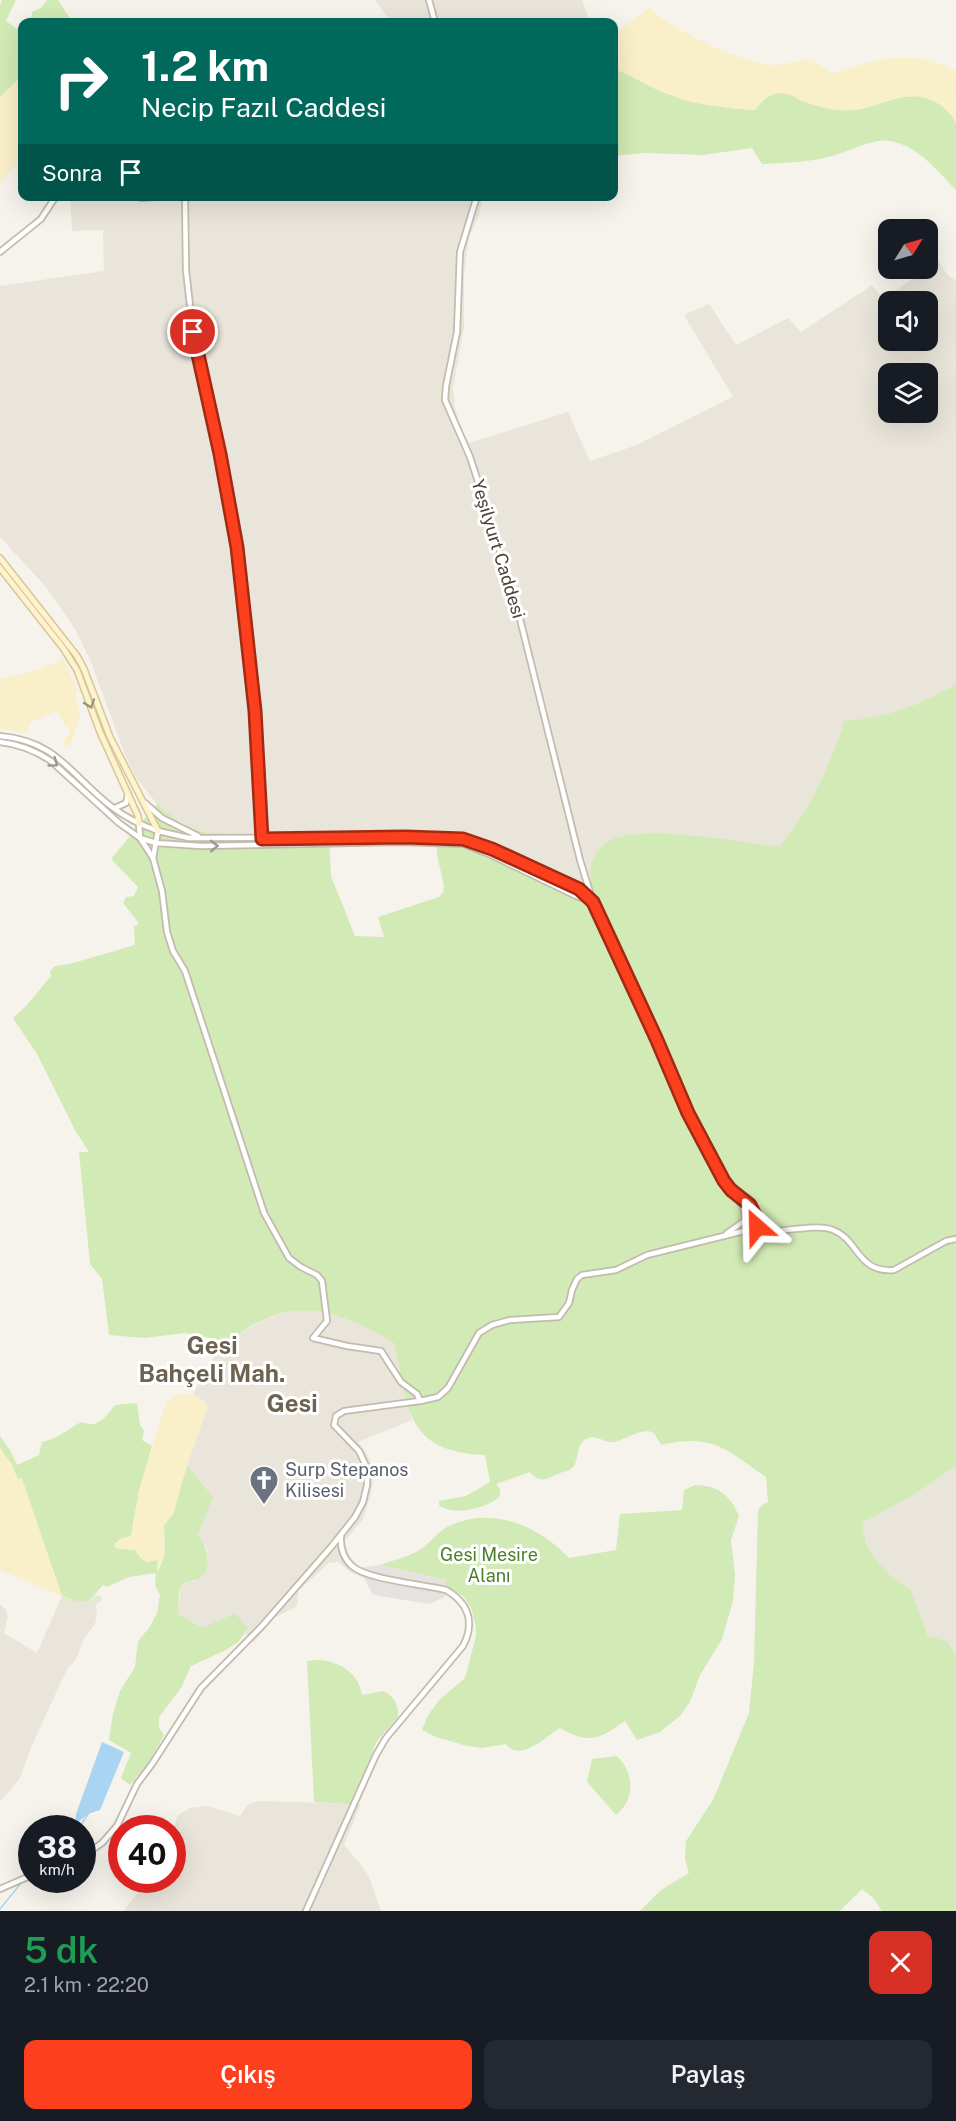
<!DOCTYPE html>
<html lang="tr">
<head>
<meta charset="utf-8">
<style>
	:root { --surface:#171b24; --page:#242831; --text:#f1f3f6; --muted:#9ea1a6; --accent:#fc3f1d }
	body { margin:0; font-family:"Public Sans",sans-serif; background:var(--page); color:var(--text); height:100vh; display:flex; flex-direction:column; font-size:22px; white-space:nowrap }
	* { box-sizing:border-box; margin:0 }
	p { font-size:20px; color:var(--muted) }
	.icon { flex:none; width:33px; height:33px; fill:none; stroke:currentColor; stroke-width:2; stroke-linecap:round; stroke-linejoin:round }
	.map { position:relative; height:1911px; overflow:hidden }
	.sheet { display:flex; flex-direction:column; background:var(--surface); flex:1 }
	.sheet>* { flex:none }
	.guide { position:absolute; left:18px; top:18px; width:600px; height:183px; border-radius:12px; box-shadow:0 6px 24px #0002; background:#00695c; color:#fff; overflow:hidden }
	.needle { width:39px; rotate:53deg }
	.buttons { position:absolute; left:878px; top:219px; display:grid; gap:12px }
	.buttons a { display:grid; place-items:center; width:60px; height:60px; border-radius:12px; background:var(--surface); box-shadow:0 6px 24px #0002; font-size:30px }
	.speed { position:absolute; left:18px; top:1815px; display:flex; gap:12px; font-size:30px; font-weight:700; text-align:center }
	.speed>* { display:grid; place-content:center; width:78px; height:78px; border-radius:50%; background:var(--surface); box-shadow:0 6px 24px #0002; line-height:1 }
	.speed small { font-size:15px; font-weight:400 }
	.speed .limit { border:9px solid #d22; background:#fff; color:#111 }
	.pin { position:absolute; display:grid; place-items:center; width:51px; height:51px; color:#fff; margin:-26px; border:3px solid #fff; border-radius:50%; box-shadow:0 2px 6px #0007 }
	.me { position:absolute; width:66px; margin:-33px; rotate:335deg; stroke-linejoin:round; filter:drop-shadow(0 0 4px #0008) }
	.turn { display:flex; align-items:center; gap:21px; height:126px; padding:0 24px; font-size:27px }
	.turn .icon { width:78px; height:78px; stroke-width:2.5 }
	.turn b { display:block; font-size:42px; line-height:51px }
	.then { display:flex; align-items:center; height:57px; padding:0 24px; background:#0003; gap:12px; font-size:22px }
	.round { display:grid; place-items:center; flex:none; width:63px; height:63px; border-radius:12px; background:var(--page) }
	.head { display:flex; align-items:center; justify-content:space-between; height:102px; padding:0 24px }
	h1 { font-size:36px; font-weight:600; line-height:45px; color:#1e9e55 }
	.button { display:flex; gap:12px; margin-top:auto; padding:12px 24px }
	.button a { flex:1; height:69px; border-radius:12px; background:var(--accent); color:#fff; font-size:24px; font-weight:600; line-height:69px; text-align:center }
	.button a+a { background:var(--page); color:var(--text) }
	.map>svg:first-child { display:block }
	.residential { fill:#eae5da; fill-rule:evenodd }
	.green { fill:#d2eab5 }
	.sand { fill:#f9efc9 }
	.parking { fill:#e5e3e0 }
	.water { fill:#a9d4f2 }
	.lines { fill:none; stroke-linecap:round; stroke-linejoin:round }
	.stream { stroke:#a9d4f2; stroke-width:1.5 }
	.tertiary-casing { stroke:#c2bbae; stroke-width:8 }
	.secondary-casing { stroke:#d6c79b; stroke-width:8 }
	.tertiary { stroke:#fff; stroke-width:4.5 }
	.secondary { stroke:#fff3cd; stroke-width:5 }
	.oneway { stroke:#9c937c }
	.oneway2 { stroke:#9c9892 }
	.route-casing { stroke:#a42913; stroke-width:15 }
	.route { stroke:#fc3f1d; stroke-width:10 }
	.labels { text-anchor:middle; stroke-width:6; stroke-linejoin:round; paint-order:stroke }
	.street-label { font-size:18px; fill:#4b4439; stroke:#fff }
	.worship-label { font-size:18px; fill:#5b616d; stroke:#fff; text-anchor:start }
	.park-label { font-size:18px; fill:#4a7f2a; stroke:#fff }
	.district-label { font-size:24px; font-weight:bold; fill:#6e6250; stroke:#fff }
</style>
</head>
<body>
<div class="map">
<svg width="956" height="1911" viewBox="0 0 956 1911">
	<rect width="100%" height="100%" fill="#f6f3ec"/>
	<!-- residential -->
	<g class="residential">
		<path d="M375 0H582L590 22H391Z"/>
		<path d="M70 197H483L479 215 469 237 464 274V327L453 389 455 408 459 423 469 443 568 412 590 461 637 445 733 397 684 315 709 304 736 345 788 318 801 332 872 285 883 299 939 261 946 273 956 281V684L931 699 900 711 867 719 844 721 831 760 819 786 800 818 779 848 688 835 621 836 608 842 595 856 590 873 592 890 488 845 453 836 249 835 204 832 186 826 175 820 157 804 137 779 126 757 90 660 75 629 46 587 0 537V286L104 271 103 230 72 231ZM888 302H927V340H888ZM888 374H927V412H888Z"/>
		<path d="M300 1310 323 1311 337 1315 365 1326 394 1343 412 1420 358 1442 366 1452 372 1465 373 1479 371 1494 363 1519 345 1541 350 1558 359 1568 364 1578 350 1572 338 1562 329 1563 298 1591V1602L296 1607 274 1618 254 1642 245 1634 248 1629 203 1628 178 1614 181 1587 186 1582 195 1581 208 1562 207 1548 198 1535 213 1497 187 1465 208 1406 203 1400 193 1395 200 1380 213 1359 236 1336 263 1320 286 1312Z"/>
		<path d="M956 1466V1655L947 1641 928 1636 911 1590 890 1575 874 1558 866 1543 862 1523 912 1496Z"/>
		<path d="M96 1595 100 1596 102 1600 96 1605 97 1615 95 1624 84 1639 75 1661 67 1669 32 1745 20 1778 0 1802V1604L6 1610 8 1616 4 1633 37 1653 62 1596 71 1600 88 1602Z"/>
		<path d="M260 1801 361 1804 344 1845 360 1863 369 1877 381 1911H123L148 1880H172L173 1830 178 1815 190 1808 207 1806 240 1816 248 1804Z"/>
	</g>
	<!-- green -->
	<g class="green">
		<path d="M2 0H16L6 21 17 29 22 25V76L0 97V5Z"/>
		<path d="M47 0H58L72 22H25L32 16V12L41 8Z"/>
		<path d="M614 69C633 75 643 84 660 91 690 103 723 108 755 110 762 101 769 93 781 93 790 92 802 101 811 104 822 107 832 109 843 110 880 113 906 80 942 106 948 111 953 116 956 124V190C937 171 919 146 890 141 874 138 848 152 832 156 809 162 786 163 762 164L752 148 703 155 645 153 614 156Z"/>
		<path d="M956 684V1466L912 1496 862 1523 866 1543 874 1558 890 1575 911 1590 928 1636 947 1641 956 1655V1911H882L873 1898 862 1889 840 1911H640L661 1890 689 1873 685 1859 686 1841 713 1800 749 1713 754 1663 758 1510 762 1505 768 1502 766 1477C726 1449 712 1433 661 1445L654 1433C642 1427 627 1439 615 1442 604 1444 595 1432 584 1440 576 1447 579 1458 574 1466 569 1472 564 1471 558 1474 547 1479 539 1484 530 1472L496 1484 500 1489V1496C489 1508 452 1517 439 1505V1501L466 1496 490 1482 485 1455C404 1452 409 1407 394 1343 335 1307 287 1293 229 1342L185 1333 145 1338 109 1335 102 1279 90 1264 79 1152H89L75 1130 37 1054 13 1018 26 1006 51 976 50 971 55 966 70 964 135 945 134 926 137 925 138 922 123 903 126 897 134 896 138 887 111 859 157 804 181 824 204 832 249 835H329L331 876 355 936 384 937 378 917 439 897 443 893 444 886 437 855 436 835C490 839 542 869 591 890 589 871 590 853 609 841 638 823 743 842 779 847 809 810 830 768 844 721 885 718 921 705 956 684Z"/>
		<path d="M137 1403 140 1425 144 1431 142 1440 152 1446 139 1491 131 1536 119 1540 115 1544V1548L135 1550 141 1558 147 1562 158 1559 157 1572C168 1558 164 1542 164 1525L173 1514 187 1465 213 1497 198 1535C208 1546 215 1574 195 1580 190 1582 186 1580 182 1585 177 1592 179 1606 178 1614L203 1628 235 1613 248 1629 238 1642 226 1650 191 1666 181 1688 159 1717V1728L164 1735 149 1762 130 1785 121 1778 131 1753 109 1740 113 1714 120 1691 135 1667 138 1641 149 1628 157 1613 160 1595 155 1585 156 1573 129 1577 107 1587 103 1585 88 1602 75 1601 62 1596 22 1479 18 1480 12 1465 0 1448V1436L10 1450 17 1465 39 1455 42 1442C56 1439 64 1432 76 1425 82 1421 84 1423 89 1424 100 1426 110 1412 115 1405Z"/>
		<path d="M695 1485C718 1485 731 1496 739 1516L731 1540 735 1575 733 1601 722 1639 700 1675 690 1702 680 1716 660 1732 637 1740 625 1721C599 1739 590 1745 560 1728 545 1737 520 1763 506 1744L482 1748 467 1746 436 1737 422 1730 427 1717 439 1700 465 1678 476 1636V1627L471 1608 463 1596 446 1586V1580L379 1565C392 1561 406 1557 418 1551 429 1545 436 1533 447 1527 490 1505 538 1525 569 1558L616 1550 620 1514 682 1510 684 1490Z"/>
		<path d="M316 1660C337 1660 359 1672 362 1695L383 1691C394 1696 399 1705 398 1717L377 1741 351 1804 314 1802 307 1661Z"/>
		<path d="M617 1756C634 1773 636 1799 616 1815L587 1782 592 1759Z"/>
	</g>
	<!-- sand -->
	<g class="sand">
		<path d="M650 8C671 30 741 62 772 65 785 66 797 59 809 60 819 61 824 71 834 73 844 72 855 66 865 63 896 55 928 54 956 71V124C953 116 948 111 942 106 908 81 875 113 839 110 826 109 814 105 802 101 796 98 788 92 781 93 769 93 761 101 755 110 728 108 698 106 673 96 652 89 635 75 614 69V33Z"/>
		<path d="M22 76V160L15 166 0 184V97Z"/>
		<path d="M63 659 77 689 75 696 80 715 71 744 64 746V741L70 733 69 726H65L57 711 30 723 28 728 30 733 0 729V679L35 671Z"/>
		<path d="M182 1394 197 1396 208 1406 187 1465 173 1514 164 1525V1557L157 1573 158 1560 147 1562 141 1558 135 1550 115 1548V1545L122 1538 131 1536 139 1491 166 1402 175 1396Z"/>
		<path d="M0 1448 12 1465 17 1479 21 1478 62 1596 0 1570Z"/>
	</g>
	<!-- parking -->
	<path class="parking" d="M379 1565 446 1580V1596L430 1604 373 1595 359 1568Z"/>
	<!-- water -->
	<path class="water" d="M102 1742 124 1752 100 1810 88 1814 75 1824 76 1814Z"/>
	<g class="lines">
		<!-- stream -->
		<g class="stream">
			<path d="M0 745 8 746"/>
			<path d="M79 1828 88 1814"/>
			<path d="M0 1909 22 1882"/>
		</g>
		<!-- tertiary casing -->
		<g class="tertiary-casing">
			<g id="tertiary">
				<path d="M429 0 435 22"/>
				<path d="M138 196 141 198 171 196"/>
				<path d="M185 196 186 270 193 332 220 454 237 547 255 711 262 839"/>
				<path d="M477 196 460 252 457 332 446 386 445 400 470 457 483 497 519 615 580 860 592 899"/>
				<path d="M0 252 41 219 56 196"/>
				<path d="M0 736C58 741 71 776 112 807 126 818 141 825 158 831L153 858"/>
				<path d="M0 742C19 744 36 751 51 761L119 823 140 838 153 858 162 891 167 932 173 951 185 971 264 1213 289 1258 301 1267 317 1275 322 1281 327 1321 313 1338 347 1346 381 1351 401 1382 417 1394 420 1401"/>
				<path d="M145 803 162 818 198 836"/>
				<path d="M115 808 126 803 128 794"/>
				<path d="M139 824 140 838 156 843 201 846 400 842 463 844 489 854 576 896 590 901"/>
				<path d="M158 831 189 838H207L405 837 463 839 492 849 579 889 593 902C614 947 636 992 656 1038 667 1063 676 1089 688 1113 698 1136 710 1160 724 1181 730 1190 738 1198 743 1207 746 1213 744 1224 748 1228 763 1239 813 1221 833 1230 859 1240 857 1273 894 1270L946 1241 956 1239"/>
				<path d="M736 1193C740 1197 747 1201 751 1206 759 1217 759 1225 774 1229"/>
				<path d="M727 1233 750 1217 757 1219"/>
				<path d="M82 1857 102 1843 117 1826 137 1784 152 1764 201 1688 262 1626 332 1546 355 1517 363 1502 367 1485V1468L359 1451 334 1425 336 1416 344 1411 420 1401 438 1397 448 1388 479 1333 492 1325 510 1320 559 1317 569 1303 572 1290 577 1279 582 1275 616 1270 647 1255 756 1228 758 1221"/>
				<path d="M0 1889 32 1875"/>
				<path d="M306 1911 376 1755 386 1738 463 1646C475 1623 469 1603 446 1590 423 1584 368 1580 352 1566 343 1558 340 1548 341 1536"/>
			</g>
		</g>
		<!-- secondary casing -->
		<g class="secondary-casing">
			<g id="secondary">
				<path d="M0 558 77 656 84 669 110 737 158 831"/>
				<path d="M0 568 63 648 77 670 100 732 138 816 139 824"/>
			</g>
		</g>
		<!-- tertiary -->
		<use href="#tertiary" class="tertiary"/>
		<!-- secondary -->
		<use href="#secondary" class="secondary"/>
	</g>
	<!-- one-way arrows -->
	<defs><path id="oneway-chevron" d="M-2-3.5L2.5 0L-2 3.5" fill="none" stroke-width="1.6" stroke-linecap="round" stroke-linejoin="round" transform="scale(1.5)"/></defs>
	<use class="oneway" href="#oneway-chevron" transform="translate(90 704) rotate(70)"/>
	<g class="oneway2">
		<use href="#oneway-chevron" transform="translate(54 763) rotate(36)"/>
		<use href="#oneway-chevron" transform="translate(214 846) rotate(-1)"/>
	</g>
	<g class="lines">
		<!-- route casing -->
		<g class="route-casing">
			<path id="route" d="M193 332 220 454 237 547 255 711 262 839 405 837 463 839 492 849 579 889 593 902 656 1038 688 1113 724 1181 731 1190 750 1205 758 1221 757 1227"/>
		</g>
		<!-- route -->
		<use href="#route" class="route"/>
	</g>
	<!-- icons -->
	<defs>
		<g id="church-pin" transform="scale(1.5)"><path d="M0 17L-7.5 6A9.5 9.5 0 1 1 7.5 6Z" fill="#6b7280" stroke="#fff"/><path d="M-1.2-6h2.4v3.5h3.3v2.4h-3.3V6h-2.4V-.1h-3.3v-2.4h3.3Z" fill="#fff"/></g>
	</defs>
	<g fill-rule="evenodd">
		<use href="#church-pin" x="264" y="1480"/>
	</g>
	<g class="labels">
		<!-- street labels -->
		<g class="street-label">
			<text transform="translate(498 549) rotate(73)" y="6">Yeşilyurt Caddesi</text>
		</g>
		<!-- worship labels -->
		<g class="worship-label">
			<text x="285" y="1476">Surp Stepanos<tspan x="285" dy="21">Kilisesi</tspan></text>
		</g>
		<!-- park labels -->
		<g class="park-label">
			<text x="489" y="1561">Gesi Mesire<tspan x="489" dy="21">Alanı</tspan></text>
		</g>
		<!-- district labels -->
		<g class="district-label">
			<text x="212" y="1354">Gesi<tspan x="212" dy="28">Bahçeli Mah.</tspan></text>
			<text x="292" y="1412">Gesi</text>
		</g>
	</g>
</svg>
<div class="buttons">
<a><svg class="needle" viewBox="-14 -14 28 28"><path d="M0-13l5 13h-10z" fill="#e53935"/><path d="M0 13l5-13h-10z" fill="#9ea1a6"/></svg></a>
<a><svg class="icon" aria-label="sound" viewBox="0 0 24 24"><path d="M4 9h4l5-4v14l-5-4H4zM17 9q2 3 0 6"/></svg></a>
<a><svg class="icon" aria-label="layers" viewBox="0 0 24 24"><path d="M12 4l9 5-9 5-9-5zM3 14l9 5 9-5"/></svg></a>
</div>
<div class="speed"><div>38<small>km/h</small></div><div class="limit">40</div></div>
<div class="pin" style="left:193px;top:332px;background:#d93025"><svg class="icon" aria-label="arrive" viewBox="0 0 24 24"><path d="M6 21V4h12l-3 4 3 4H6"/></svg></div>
<svg class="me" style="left:757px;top:1227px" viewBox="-20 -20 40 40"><path d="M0-17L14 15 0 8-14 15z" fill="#fc3f1d" stroke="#fff" stroke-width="4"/></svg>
<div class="guide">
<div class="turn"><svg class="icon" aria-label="right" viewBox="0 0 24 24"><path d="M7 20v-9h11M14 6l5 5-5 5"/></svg><div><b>1.2 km</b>Necip Fazıl Caddesi</div></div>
<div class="then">Sonra<svg class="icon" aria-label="arrive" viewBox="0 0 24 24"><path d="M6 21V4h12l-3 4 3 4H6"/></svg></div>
</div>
</div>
<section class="sheet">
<div class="head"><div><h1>5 dk</h1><p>2.1 km · 22:20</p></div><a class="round" style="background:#d93025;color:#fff"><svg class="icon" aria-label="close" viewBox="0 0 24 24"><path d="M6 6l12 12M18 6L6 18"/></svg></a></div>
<div class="button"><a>Çıkış</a><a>Paylaş</a></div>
</section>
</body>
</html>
